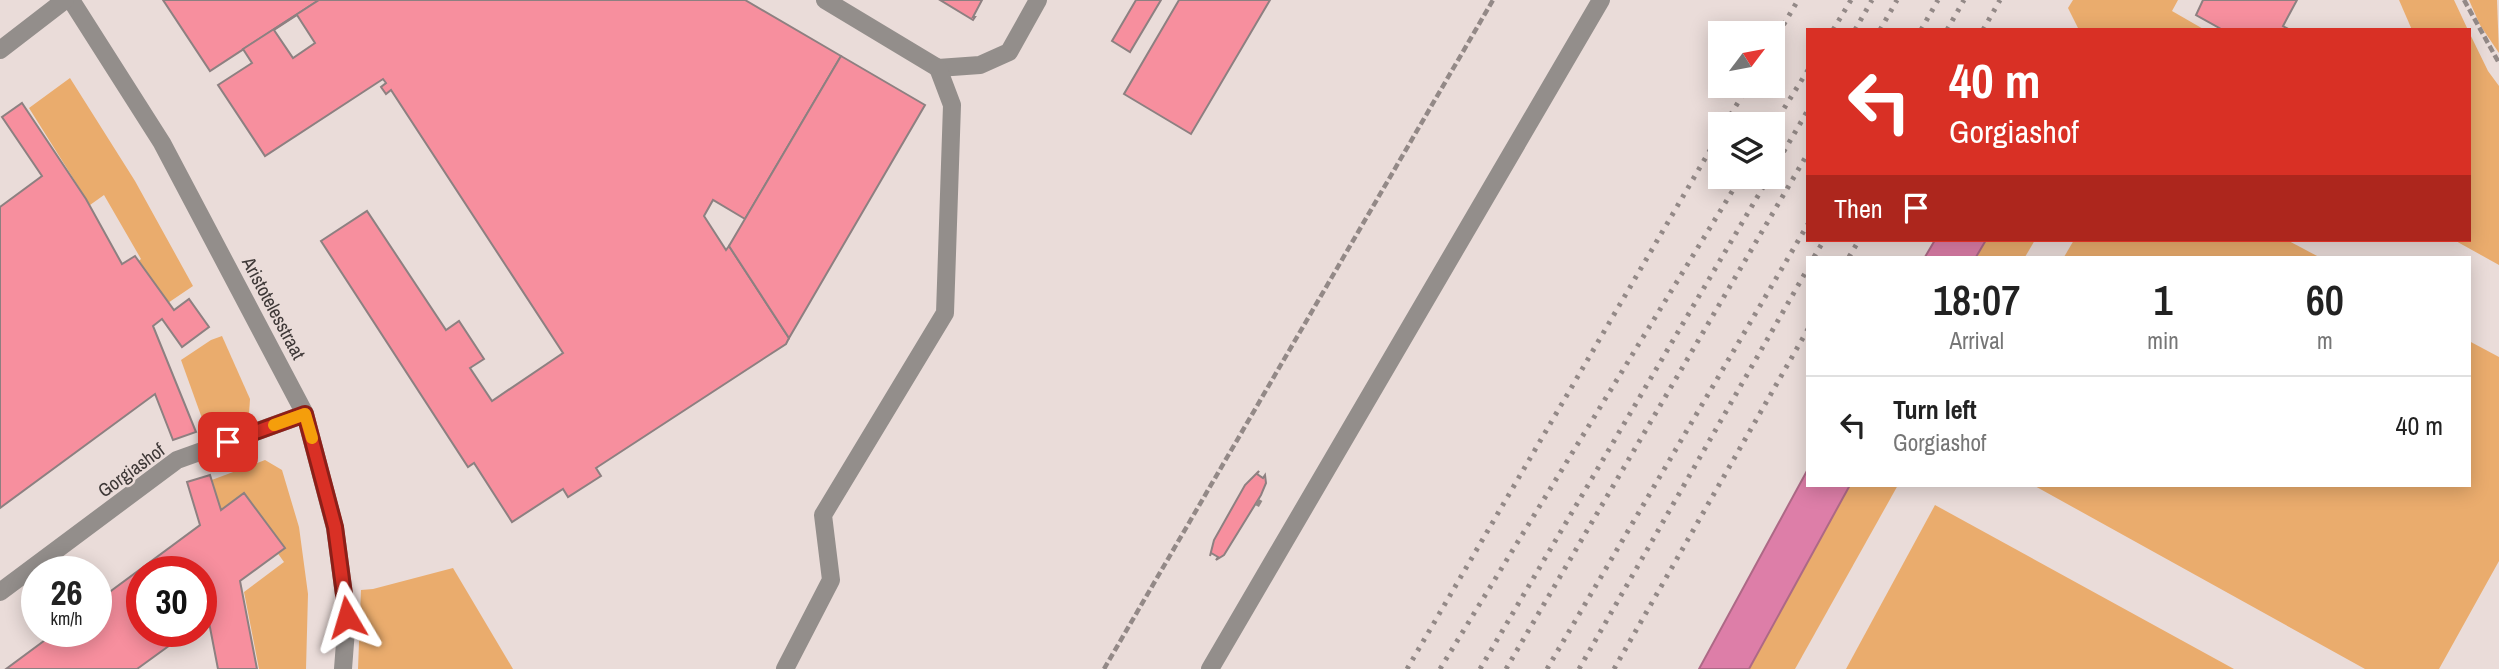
<!DOCTYPE html>
<html lang="en">
<head>
<meta charset="utf-8">
<style>
	:root { --surface:#fff; --page:#f2f2f2; --text:#222; --muted:#767676; --line:#e0e0e0 }
	body { margin:0; font-family:"Archivo Narrow",sans-serif; background:var(--page); color:var(--text); height:100vh; display:flex; flex-direction:column; font-size:26px; white-space:nowrap }
	* { box-sizing:border-box; margin:0 }
	p { font-size:23px; color:var(--muted) }
	.icon { flex:none; width:38px; height:38px; fill:none; stroke:currentColor; stroke-width:2; stroke-linecap:round; stroke-linejoin:round }
	.map { position:relative; flex:1; overflow:hidden }
	.panel { position:absolute; left:1806px; top:256px; width:665px; height:231px; display:flex; flex-direction:column; background:var(--surface); border-radius:0px; box-shadow:0 4px 18px #0003 }
	.panel>* { flex:none }
	.hud { position:absolute; left:1806px; top:28px; width:665px; height:214px; border-radius:0px; box-shadow:0 4px 18px #0003; background:#d93025; color:#fff; overflow:hidden }
	.needle { width:46px; rotate:58deg }
	.tools { position:absolute; left:1708px; top:21px; display:grid; gap:14px }
	.tools a { display:grid; place-items:center; width:77px; height:77px; border-radius:0px; background:var(--surface); box-shadow:0 4px 18px #0003; font-size:35px }
	.speed { position:absolute; left:21px; top:556px; display:flex; gap:14px; font-size:35px; font-weight:700; text-align:center }
	.speed>* { display:grid; place-content:center; width:91px; height:91px; border-radius:50%; background:var(--surface); box-shadow:0 4px 18px #0003; line-height:1 }
	.speed small { font-size:18px; font-weight:400 }
	.speed .limit { border:10px solid #d22; background:#fff; color:#111 }
	.pin { position:absolute; display:grid; place-items:center; width:60px; height:60px; color:#fff; margin:-30px; border-radius:14px; box-shadow:0 4px 10px #0006 }
	.me { position:absolute; width:77px; margin:-38px; rotate:353deg; stroke-linejoin:round; filter:drop-shadow(0 0 5px #0008) }
	.turn { display:flex; align-items:center; gap:24px; height:147px; padding:0 28px; font-size:32px }
	.turn .icon { width:91px; height:91px; stroke-width:2.5 }
	.turn b { display:block; font-size:49px; line-height:60px }
	.then { display:flex; align-items:center; height:66px; padding:0 28px; background:#0003; gap:14px; font-size:26px }
	.eta { display:flex; justify-content:space-evenly; align-items:center; height:119px; text-align:center }
	.eta b { font-size:42px; font-weight:600; line-height:49px }
	ul { padding:0; list-style:none }
	li { display:flex; align-items:center; gap:21px; height:98px; padding:0 28px; border-top:2px solid var(--line) }
	li div { flex:1 }
	li b { display:block; font-size:26px }
	li em { font-style:normal }
	.map>svg:first-child { display:block }
	.green { fill:#eaac6d }
	.water { fill:#dd7ea8; stroke:#ad6986; stroke-width:2 }
	.building { fill:#f78f9e; stroke:#8d8081; stroke-width:2; fill-rule:evenodd }
	.lines { fill:none; stroke-linecap:round; stroke-linejoin:round }
	.path { stroke:#938987; stroke-width:4.5; stroke-dasharray:7 3.5; stroke-linecap:butt }
	.minor { stroke:#938e8b; stroke-width:18 }
	.rail { stroke:#938987; stroke-width:5; stroke-dasharray:3.5 7; stroke-linecap:butt }
	.route-casing { stroke:#8d1f18; stroke-width:18 }
	.route { stroke:#d93025; stroke-width:12 }
	.slow { stroke:#f59e0b; stroke-width:12 }
	.labels { text-anchor:middle; stroke-width:5; stroke-linejoin:round; paint-order:stroke }
	.street-label { font-size:19px; fill:#3e3837; stroke:#eadcd9 }
</style>
</head>
<body>
<div class="map">
<svg width="2499" height="669" viewBox="0 0 2499 669">
	<rect width="100%" height="100%" fill="#eadcd9"/>
	<!-- green -->
	<g class="green">
		<path d="M2073 0H2178L2172 11 2205 30H2079L2068 8Z"/>
		<path d="M2399 0H2454L2468 30H2412Z"/>
		<path d="M2469 0H2497L2499 53 2480 25Z"/>
		<path d="M2469 32 2488 71 2499 86V265L2454 240H2469Z"/>
		<path d="M70 78 135 181 193 286 162 307 134 265 141 259 104 195 90 205 29 108Z"/>
		<path d="M1986 240H2035L2025 257H1976Z"/>
		<path d="M2074 240H2287L2319 257H2064Z"/>
		<path d="M222 336 250 399 249 414 208 435 181 360 211 340Z"/>
		<path d="M2469 341 2499 357V561L2439 669H2365L2033 485H2469Z"/>
		<path d="M265 460 282 470 299 527 308 594 306 669H259L244 592 284 562 241 502 220 516 209 481Z"/>
		<path d="M1850 485H1898L1795 669H1749Z"/>
		<path d="M1935 505 2234 669H1846Z"/>
		<path d="M453 568 513 669H358L361 590 373 589Z"/>
	</g>
	<!-- water -->
	<g class="water">
		<path d="M1935 240H1986L1976 257H1925Z"/>
		<path d="M1808 469V485H1850L1749 669H1699Z"/>
	</g>
	<!-- building -->
	<g class="building">
		<path d="M163 0H319L210 71Z"/>
		<path d="M319 0H745L841 56 745 219 713 200 704 216 726 250 729 246 789 338 786 344 596 468 601 476 568 497 563 489 512 522 474 463 468 467 321 241 367 211 446 330 459 321 484 359 470 368 492 401 563 353 391 90 386 94 381 87 386 83 383 79 265 156 218 85 252 63 243 49ZM297 15 315 43 293 58 274 30Z"/>
		<path d="M940 0H982L973 17H975L973 20Z"/>
		<path d="M1136 0H1161L1130 52 1112 41Z"/>
		<path d="M1179 0H1270L1191 134 1124 94Z"/>
		<path d="M2203 0H2297L2283 26 2290 30H2223L2196 15Z"/>
		<path d="M841 56 925 105 789 338 729 246Z"/>
		<path d="M22 103 86 199 122 264 135 256 174 310 189 299 209 327 182 347 162 319 153 326 196 432 173 440 155 394 0 508V207L42 176 2 117Z"/>
		<path d="M1259 471 1257 474 1263 478 1265 475 1266 483 1261 495 1224 555 1216 560 1218 557 1211 553 1210 556 1214 540 1245 485Z"/>
		<path d="M210 475 221 510 244 493 285 548 240 581 257 669H218L208 617 201 622V572H142V632H188L137 669H6L56 632H96V602L200 525 187 482Z"/>
	</g>
	<g class="lines">
		<!-- path -->
		<g class="path">
			<path d="M2464 0 2499 63"/>
			<path d="M1257 506 1262 497"/>
			<path d="M1104 669 1493 0"/>
		</g>
		<!-- minor -->
		<g class="minor">
			<path d="M71 0 162 143 305 414 335 528 347 617 343 669"/>
			<path d="M825 0 938 68 980 65 1009 52 1038 0"/>
			<path d="M0 50 65 0"/>
			<path d="M0 592 177 460 305 414"/>
			<path d="M785 669 831 580 823 515 945 313 952 105 938 68"/>
			<path d="M1210 669 1601 0"/>
		</g>
		<!-- rail -->
		<g class="rail">
			<path d="M1833 30 1851 0"/>
			<path d="M1855 30 1872 0"/>
			<path d="M1880 30 1897 0"/>
			<path d="M1921 30 1938 0"/>
			<path d="M1947 30 1964 0"/>
			<path d="M1983 30 2000 0"/>
			<path d="M1773 43 1798 0"/>
			<path d="M1725 124 1748 86"/>
			<path d="M1773 126 1808 70"/>
			<path d="M1773 170 1808 110"/>
			<path d="M1814 257 1824 240"/>
			<path d="M1849 257 1859 240"/>
			<path d="M1407 669 1720 133"/>
			<path d="M1440 669 1741 177"/>
			<path d="M1480 669 1769 177"/>
			<path d="M1506 669 1808 153"/>
			<path d="M1547 669 1808 224"/>
			<path d="M1579 669 1808 268"/>
			<path d="M1614 669 1808 329"/>
		</g>
	</g>
	<g class="lines">
		<!-- route casing -->
		<g class="route-casing">
			<path id="route" d="M228 442 305 414 335 527 347 617"/>
		</g>
		<!-- route -->
		<use href="#route" class="route"/>
		<!-- slow -->
		<path class="slow" d="M274 425 305 414 312 438"/>
	</g>
	<g class="labels">
		<!-- street labels -->
		<g class="street-label">
			<text transform="translate(274 308) rotate(62)" y="7">Aristotelesstraat</text>
			<text transform="translate(131 470) rotate(-36)" y="7">Gorgiashof</text>
		</g>
	</g>
</svg>
<div class="tools">
<a><svg class="needle" viewBox="-14 -14 28 28"><path d="M0-13l5 13h-10z" fill="#e53935"/><path d="M0 13l5-13h-10z" fill="#767676"/></svg></a>
<a><svg class="icon" aria-label="layers" viewBox="0 0 24 24"><path d="M12 4l9 5-9 5-9-5zM3 14l9 5 9-5"/></svg></a>
</div>
<div class="speed"><div>26<small>km/h</small></div><div class="limit">30</div></div>
<div class="pin" style="left:228px;top:442px;background:#d93025"><svg class="icon" aria-label="arrive" viewBox="0 0 24 24"><path d="M6 21V4h12l-3 4 3 4H6"/></svg></div>
<svg class="me" style="left:347px;top:617px" viewBox="-20 -20 40 40"><path d="M0-17L14 15 0 8-14 15z" fill="#d93025" stroke="#fff" stroke-width="4"/></svg>
<div class="hud">
<div class="turn"><svg class="icon" aria-label="left" viewBox="0 0 24 24"><path d="M17 20v-9H6M10 6l-5 5 5 5"/></svg><div><b>40 m</b>Gorgiashof</div></div>
<div class="then">Then<svg class="icon" aria-label="arrive" viewBox="0 0 24 24"><path d="M6 21V4h12l-3 4 3 4H6"/></svg></div>
</div>
<section class="panel">
<div class="eta">
<div><b>18:07</b><p>Arrival</p></div>
<div><b>1</b><p>min</p></div>
<div><b>60</b><p>m</p></div>
</div>
<ul>
<li><svg class="icon" aria-label="left" viewBox="0 0 24 24"><path d="M17 20v-9H6M10 6l-5 5 5 5"/></svg><div><b>Turn left</b><p>Gorgiashof</p></div><em>40 m</em></li>
</ul>
</section>
</div>
</body>
</html>
